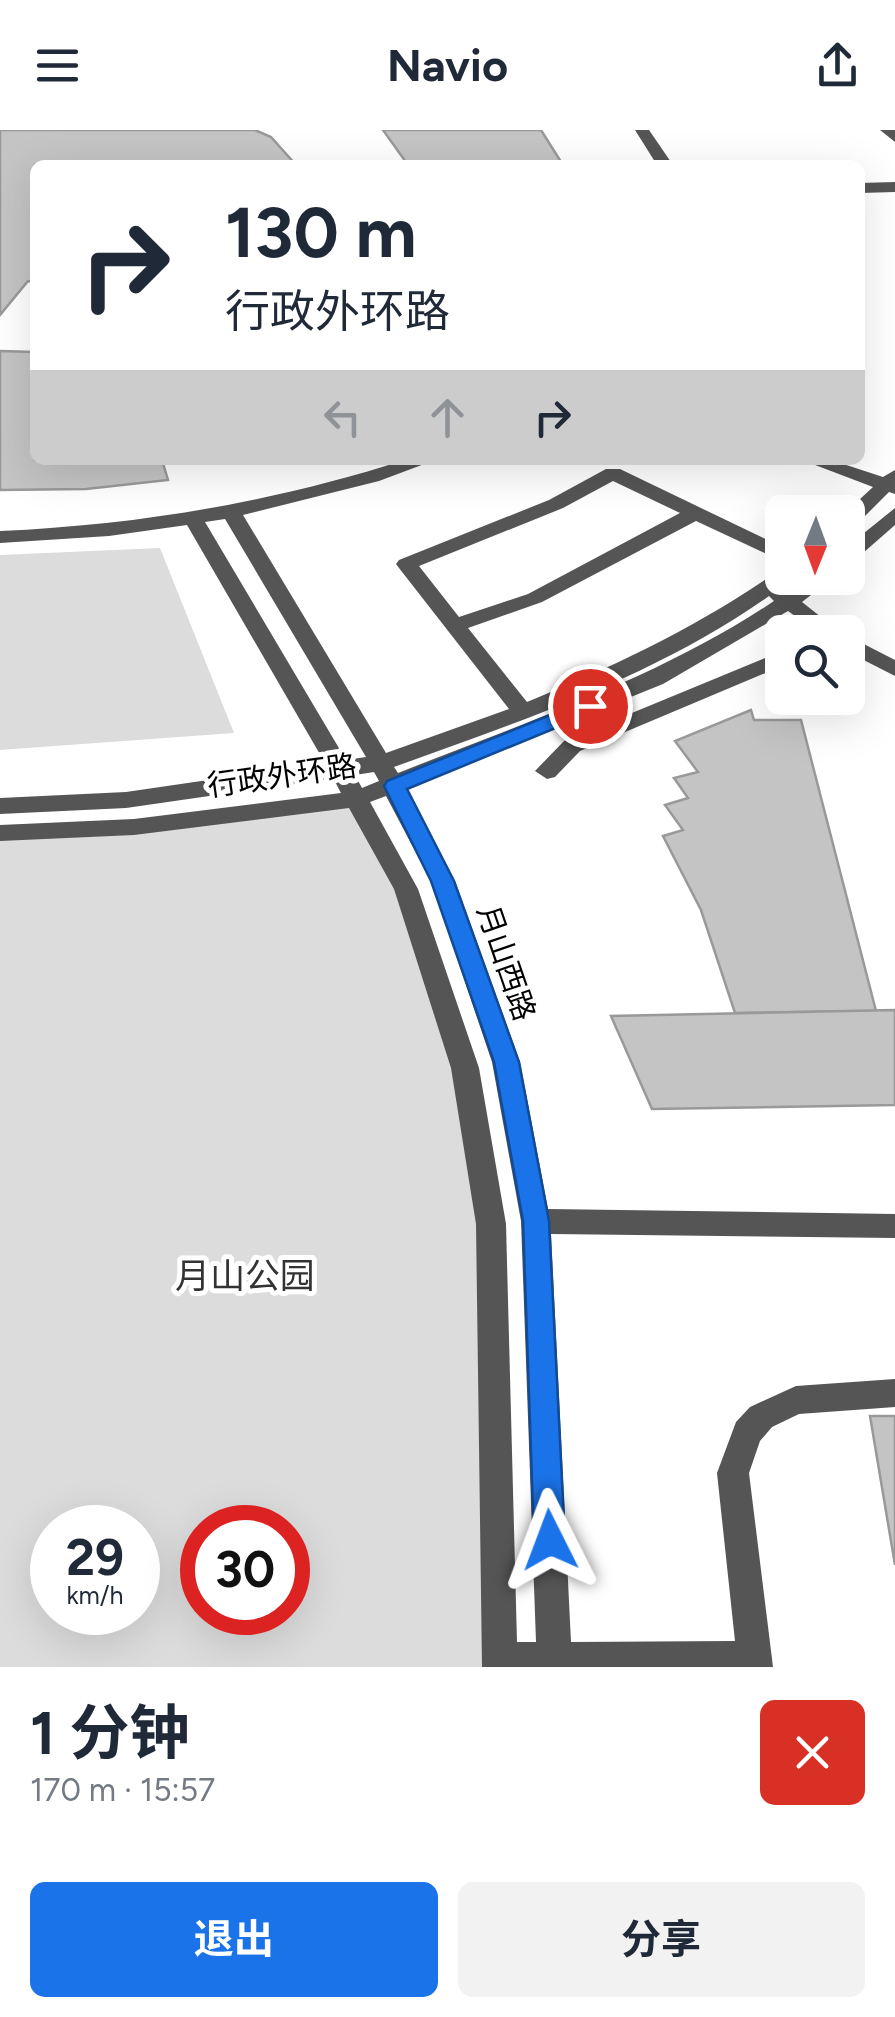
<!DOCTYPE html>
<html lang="zh">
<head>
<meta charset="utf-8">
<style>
	:root { --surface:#fff; --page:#f2f2f3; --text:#1f2937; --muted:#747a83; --accent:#1a73e8 }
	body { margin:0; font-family:Figtree,"Noto Sans SC",sans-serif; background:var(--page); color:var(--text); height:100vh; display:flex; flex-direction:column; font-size:38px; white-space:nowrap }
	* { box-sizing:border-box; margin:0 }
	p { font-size:32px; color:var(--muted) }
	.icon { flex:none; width:55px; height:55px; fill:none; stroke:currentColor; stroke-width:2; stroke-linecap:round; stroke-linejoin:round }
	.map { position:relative; height:1537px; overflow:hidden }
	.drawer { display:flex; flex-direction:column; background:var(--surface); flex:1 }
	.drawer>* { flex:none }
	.hud { position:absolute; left:30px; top:30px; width:835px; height:305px; border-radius:15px; box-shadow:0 10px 40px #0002; background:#fff; color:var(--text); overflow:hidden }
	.needle { width:65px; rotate:181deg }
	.controls { position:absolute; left:765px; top:365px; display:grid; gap:20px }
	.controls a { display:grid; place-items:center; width:100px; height:100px; border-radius:15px; background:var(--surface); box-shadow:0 10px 40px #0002; font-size:50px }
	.speed { position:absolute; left:30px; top:1375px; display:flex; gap:20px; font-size:50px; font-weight:700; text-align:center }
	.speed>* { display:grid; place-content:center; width:130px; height:130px; border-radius:50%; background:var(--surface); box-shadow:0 10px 40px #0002; line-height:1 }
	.speed small { font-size:25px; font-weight:400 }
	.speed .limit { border:15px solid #d22; background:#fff; color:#111 }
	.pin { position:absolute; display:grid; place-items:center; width:85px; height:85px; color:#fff; margin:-42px; border:5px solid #fff; border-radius:50%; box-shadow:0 2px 10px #0007 }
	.me { position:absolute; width:110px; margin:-55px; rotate:357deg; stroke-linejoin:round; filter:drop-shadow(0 0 8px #0008) }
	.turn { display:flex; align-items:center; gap:35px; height:210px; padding:0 30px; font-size:45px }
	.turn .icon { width:130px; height:130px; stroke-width:2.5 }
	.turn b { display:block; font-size:70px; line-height:85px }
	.lanes { display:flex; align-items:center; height:95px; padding:0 30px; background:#0003; justify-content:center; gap:50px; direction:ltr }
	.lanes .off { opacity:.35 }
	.round { display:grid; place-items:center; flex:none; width:105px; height:105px; border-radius:15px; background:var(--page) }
	.overview { display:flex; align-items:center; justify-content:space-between; height:170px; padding:0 30px }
	h1 { font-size:60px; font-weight:700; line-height:75px }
	.cta { display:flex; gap:20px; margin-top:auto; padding:20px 30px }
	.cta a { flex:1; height:115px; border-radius:15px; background:var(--accent); color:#fff; font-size:40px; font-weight:700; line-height:115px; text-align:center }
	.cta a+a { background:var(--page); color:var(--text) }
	header { display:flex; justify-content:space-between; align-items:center; height:130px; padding:0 30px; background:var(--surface); font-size:45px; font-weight:700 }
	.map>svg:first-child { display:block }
	.green { fill:#dcdcdc; fill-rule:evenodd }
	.building { fill:#c4c4c4; stroke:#999; stroke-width:2.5 }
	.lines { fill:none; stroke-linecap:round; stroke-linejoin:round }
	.minor { fill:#555; fill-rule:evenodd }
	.route { fill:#1a73e8; stroke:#114b97; stroke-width:2.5 }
	.labels { text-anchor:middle; stroke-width:10; stroke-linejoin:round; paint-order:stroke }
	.street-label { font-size:30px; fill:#000; stroke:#fff }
	.near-park-label { font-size:35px; fill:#333; stroke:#fff }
</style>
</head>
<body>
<header><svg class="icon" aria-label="menu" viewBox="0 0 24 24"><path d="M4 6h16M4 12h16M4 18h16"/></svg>Navio<svg class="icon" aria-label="share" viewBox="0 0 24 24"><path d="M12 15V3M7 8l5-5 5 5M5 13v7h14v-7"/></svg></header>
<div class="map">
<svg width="895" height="1537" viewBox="0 0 895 1537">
	<rect width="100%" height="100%" fill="#fff"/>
	<!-- green -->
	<g class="green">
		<path d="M160 418 234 603 0 620V425Z"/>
		<path d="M356 669 406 759 491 1094 500 1537H0V703ZM52 1398H138V1482H52ZM202 1398H288V1482H202Z"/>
	</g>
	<!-- building -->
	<g class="building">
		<path d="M0 0H255L271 7 296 35H35V152L28 151 0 185Z"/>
		<path d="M383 0H541L563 35H408Z"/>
		<path d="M0 221 35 222V330H162L168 350 86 359 0 360Z"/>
		<path d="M751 580 754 590H801L876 881 735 883 701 780 663 706 683 700 665 675 688 668 674 648 698 642 675 611Z"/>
		<path d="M895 880V975L652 979 611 886Z"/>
		<path d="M870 1286H895V1435Z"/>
	</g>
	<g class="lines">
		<!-- minor -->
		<g class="minor">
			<path d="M635 0H649L673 35H657Z"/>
			<path d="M880 0H895V12Z"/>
			<path d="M895 52V62L860 63V53Z"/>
			<path d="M405 330H435L379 351 243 385 386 623 509 579 399 438 396 434 399 430 549 370 606 339H620L782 417V431L696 391 542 472 468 498 527 572C615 536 697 497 775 443L782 441V448H792L780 458 788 462 810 448H833L802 472 840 502H817L788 481 663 554 406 658 455 751 520 932 548 1079 895 1084V1108L551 1104 571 1512 735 1511 717 1343 736 1292 750 1277 796 1256 895 1249V1277L799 1284 772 1297 760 1311 749 1343 773 1537H482L476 1094 451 938 394 759 349 678 134 705 0 711V695L134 689 341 663 333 648 126 678 0 684V668L126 662 325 633 187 395 109 406 0 413V401C139 395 273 372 405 330ZM613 351 680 383 528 464 459 487 419 436 563 378ZM225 389 366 627 346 630 205 392ZM769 466 774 471C659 548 526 592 398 643L394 637C524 590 656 546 769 466ZM374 642 379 651 362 658 355 645ZM386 666 431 751 492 932 521 1091 536 1512H517L506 1094 479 938 418 759 370 672Z"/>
			<path d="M802 330H831L883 347 895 340V364L889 362 855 396 848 398 846 382 873 357Z"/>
			<path d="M895 378V395L855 430 848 432V416Z"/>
			<path d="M848 506 895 530V546L848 522Z"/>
			<path d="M782 521V536L580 621 555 647 547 649 535 641 564 611Z"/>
		</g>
	</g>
	<!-- route -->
	<path class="route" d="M590 569 600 576 597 581 407 659 454 751 519 932 549 1091 565 1410 561 1420 550 1425 539 1420 534 1410 523 1091 494 932 431 751 384 656 387 651Z"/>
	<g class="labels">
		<!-- street labels -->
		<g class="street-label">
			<text transform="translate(282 646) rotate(-8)" y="10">行政外环路</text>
			<text transform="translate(506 833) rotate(71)" y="10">月山西路</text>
		</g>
		<!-- near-park labels -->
		<g class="near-park-label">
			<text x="245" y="1158">月山公园</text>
		</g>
	</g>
</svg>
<div class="controls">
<a><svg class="needle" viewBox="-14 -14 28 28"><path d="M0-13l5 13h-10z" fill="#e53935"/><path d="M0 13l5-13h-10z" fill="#747a83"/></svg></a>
<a><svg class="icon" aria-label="search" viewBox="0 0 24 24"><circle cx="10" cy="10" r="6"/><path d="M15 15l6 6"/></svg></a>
</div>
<div class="speed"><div>29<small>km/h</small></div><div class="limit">30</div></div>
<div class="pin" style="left:590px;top:576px;background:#d93025"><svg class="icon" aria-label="arrive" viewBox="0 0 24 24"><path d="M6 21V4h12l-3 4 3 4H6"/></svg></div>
<svg class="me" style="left:550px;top:1410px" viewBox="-20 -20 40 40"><path d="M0-17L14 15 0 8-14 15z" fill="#1a73e8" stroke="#fff" stroke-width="4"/></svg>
<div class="hud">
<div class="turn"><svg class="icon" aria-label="right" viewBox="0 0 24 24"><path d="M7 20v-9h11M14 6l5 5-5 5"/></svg><div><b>130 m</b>行政外环路</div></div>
<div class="lanes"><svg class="icon off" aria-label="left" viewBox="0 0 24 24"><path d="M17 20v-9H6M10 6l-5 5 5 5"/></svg><svg class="icon off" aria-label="ahead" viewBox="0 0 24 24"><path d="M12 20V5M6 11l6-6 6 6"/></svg><svg class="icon" aria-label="right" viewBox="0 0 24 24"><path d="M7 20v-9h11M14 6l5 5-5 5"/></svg></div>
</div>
</div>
<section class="drawer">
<div class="overview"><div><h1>1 分钟</h1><p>170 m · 15:57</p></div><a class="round" style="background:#d93025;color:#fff"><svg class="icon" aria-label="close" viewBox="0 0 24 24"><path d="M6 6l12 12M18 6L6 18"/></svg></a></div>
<div class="cta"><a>退出</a><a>分享</a></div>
</section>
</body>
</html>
